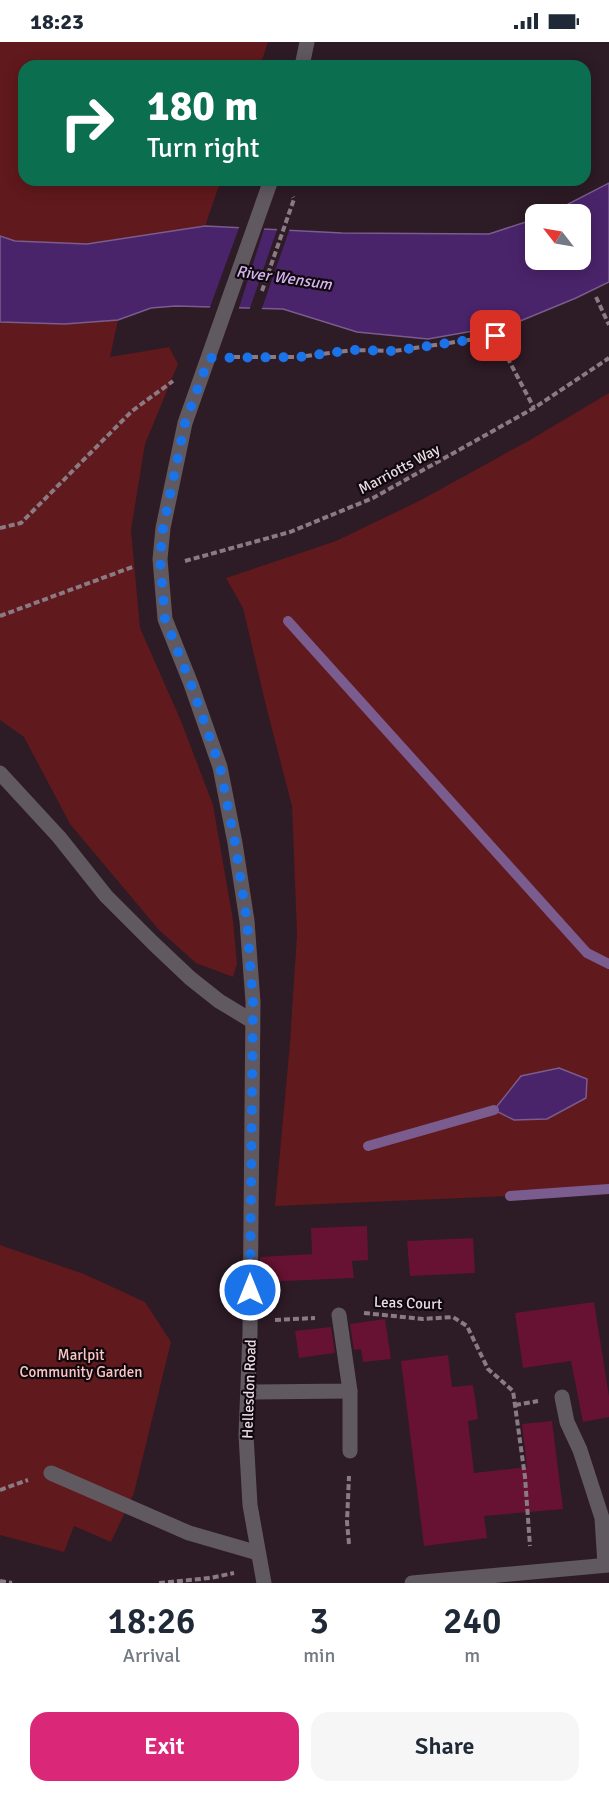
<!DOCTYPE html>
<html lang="en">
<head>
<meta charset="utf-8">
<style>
	:root { --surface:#fff; --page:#f6f6f7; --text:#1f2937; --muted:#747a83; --accent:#db2777 }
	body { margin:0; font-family:Signika,sans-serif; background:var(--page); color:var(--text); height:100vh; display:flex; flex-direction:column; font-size:22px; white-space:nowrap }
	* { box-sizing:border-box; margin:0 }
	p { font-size:20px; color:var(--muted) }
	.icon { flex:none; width:33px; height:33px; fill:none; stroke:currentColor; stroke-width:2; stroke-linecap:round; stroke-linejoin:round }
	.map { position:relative; height:1541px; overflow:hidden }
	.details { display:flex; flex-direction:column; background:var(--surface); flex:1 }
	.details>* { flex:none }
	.hud { position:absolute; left:18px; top:18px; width:573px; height:126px; border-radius:18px; box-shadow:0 3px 15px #0003; background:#0b6e4f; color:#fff; overflow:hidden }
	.needle { width:39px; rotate:301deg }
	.tools { position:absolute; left:525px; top:162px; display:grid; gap:12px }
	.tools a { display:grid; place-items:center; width:66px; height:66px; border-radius:12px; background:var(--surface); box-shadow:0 3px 15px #0003; font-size:30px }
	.pin { position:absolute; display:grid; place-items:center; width:51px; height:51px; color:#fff; margin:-26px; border-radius:12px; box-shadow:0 3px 9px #0006 }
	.me { position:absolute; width:66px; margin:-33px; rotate:0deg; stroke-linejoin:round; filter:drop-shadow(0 0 4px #0008) }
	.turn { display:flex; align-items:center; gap:21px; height:126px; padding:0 30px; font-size:27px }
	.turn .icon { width:78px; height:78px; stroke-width:2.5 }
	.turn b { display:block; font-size:42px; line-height:51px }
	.eta { display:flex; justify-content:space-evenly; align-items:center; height:102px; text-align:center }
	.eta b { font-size:36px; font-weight:600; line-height:42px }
	.action { display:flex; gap:12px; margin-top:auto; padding:12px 30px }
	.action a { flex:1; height:69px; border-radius:18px; background:var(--accent); color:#fff; font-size:24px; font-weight:600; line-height:69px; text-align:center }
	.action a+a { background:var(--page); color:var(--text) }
	.status { display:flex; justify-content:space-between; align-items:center; height:42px; padding:0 30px; background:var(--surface); direction:ltr }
	.status svg { height:16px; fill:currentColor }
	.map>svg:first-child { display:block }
	.green { fill:#60191c }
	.water { fill:#4a246a; stroke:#7a5c8f; stroke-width:1.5 }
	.pier { fill:#2d1b25 }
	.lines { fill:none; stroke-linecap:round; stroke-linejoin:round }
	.stream { stroke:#7a5c8f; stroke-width:10 }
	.building { fill:#671232 }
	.path { stroke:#8a7a83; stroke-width:4; stroke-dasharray:6 3; stroke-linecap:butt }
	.minor { stroke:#605960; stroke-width:15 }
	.route { stroke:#1a73e8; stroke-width:10; stroke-dasharray:0 18 }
	.labels { text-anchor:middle; stroke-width:4.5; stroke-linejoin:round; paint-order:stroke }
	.street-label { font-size:15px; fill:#eadde4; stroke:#10080d }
	.park-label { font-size:15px; fill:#fac6c3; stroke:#10080d }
	.water-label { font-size:16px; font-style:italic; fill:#d2b4f1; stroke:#10080d }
</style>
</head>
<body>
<div class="status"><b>18:23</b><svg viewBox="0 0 49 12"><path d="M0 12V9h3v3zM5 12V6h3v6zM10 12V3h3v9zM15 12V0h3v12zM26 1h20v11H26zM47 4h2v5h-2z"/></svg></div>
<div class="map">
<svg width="609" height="1541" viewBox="0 0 609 1541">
	<rect width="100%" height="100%" fill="#2d1b25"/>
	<!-- green -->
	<g class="green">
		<path d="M0 0H268L260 24H24V138H221L205 184 87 202 15 199 0 194Z"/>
		<path d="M118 278 110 315 169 305 178 322 145 402 131 488 140 586 181 679 213 763 233 878 237 922 233 935 196 921 159 888 70 782 24 695 0 678V280L65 282Z"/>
		<path d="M609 351V1147L510 1154 275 1164 290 1001 297 892 292 764 267 668 243 566 226 536 336 499 419 459 530 398Z"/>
		<path d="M0 1203 84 1232 145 1260 171 1300 134 1451 111 1500 74 1484 64 1510 0 1493Z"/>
	</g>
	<!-- water -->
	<g class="water">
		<path d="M609 141V240L576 256 513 282 428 297 357 290 283 267 176 264 151 266 118 278 65 282 0 280V194L15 199 87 202 205 184 342 191 489 192 535 177 536 218H580V172H549Z"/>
		<path d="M559 1026 587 1037 586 1056 547 1077 514 1078 494 1068 521 1034Z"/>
	</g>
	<!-- pier -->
	<g class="pier">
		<path d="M240 183 265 184 238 269 209 268Z"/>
		<path d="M278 185 290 186 261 269H249Z"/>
	</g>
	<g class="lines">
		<!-- stream -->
		<g class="stream">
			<path d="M288 579 587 911 609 922"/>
			<path d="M368 1104 494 1068"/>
			<path d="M510 1154 609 1147"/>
		</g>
	</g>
	<!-- building -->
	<g class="building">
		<path d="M367 1184 368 1218 352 1219 354 1236 260 1240V1215L312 1212 311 1186Z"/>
		<path d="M473 1196 475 1231 410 1234 407 1199Z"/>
		<path d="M594 1260 609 1354V1375L583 1380 571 1319 523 1326 515 1271Z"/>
		<path d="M385 1277 391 1317 363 1320 361 1307 354 1308 350 1282Z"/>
		<path d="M331 1285 335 1311 299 1316 295 1289Z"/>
		<path d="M448 1313 452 1345 473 1343 478 1377 468 1379 474 1431 527 1425 522 1382 552 1379 563 1467 484 1474 487 1496 424 1504 401 1319Z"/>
	</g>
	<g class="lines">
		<!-- path -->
		<g class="path">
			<path d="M262 249 294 157 293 155"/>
			<path d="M596 255 609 283"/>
			<path d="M234 315H299L353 308 394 309 496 294 534 366"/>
			<path d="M0 486 21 481 132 369 173 339"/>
			<path d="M185 519 290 490 373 456 534 366 609 316"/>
			<path d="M0 574 135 524"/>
			<path d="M364 1271 423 1277 453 1275 467 1284 488 1327 513 1349 525 1435 530 1504"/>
			<path d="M275 1278 315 1276"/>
			<path d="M515 1363 538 1359"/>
			<path d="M0 1448 28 1438"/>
			<path d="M349 1502 347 1480 349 1434"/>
			<path d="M0 1539 12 1541"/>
			<path d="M159 1541 210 1536 234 1531"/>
		</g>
		<!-- minor -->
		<g class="minor">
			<path d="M302 24 307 0"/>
			<path d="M0 731 59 795 106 854 153 901 190 936 219 959 252 979"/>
			<path d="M350 1349V1409"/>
			<path d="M248 1350 350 1349 339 1273"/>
			<path d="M562 1355 567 1380 580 1408 602 1476 605 1523"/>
			<path d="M51 1431 189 1491 258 1511"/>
			<path d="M264 1541 250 1463 246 1393 250 1291 253 960 247 879 235 801 220 725 191 642 165 577 160 517 163 486 185 381 271 138"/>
			<path d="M412 1541 609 1523"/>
		</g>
	</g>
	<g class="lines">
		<!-- route -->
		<path class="route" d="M250 1248 253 960 247 879 235 801 220 725 191 642 165 577 160 517 163 486 185 381 209 316 299 315 353 308 394 309 496 294"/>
	</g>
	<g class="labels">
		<!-- street labels -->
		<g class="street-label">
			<text transform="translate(399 427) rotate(-28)" y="5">Marriotts Way</text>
			<text transform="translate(408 1261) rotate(2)" y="5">Leas Court</text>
			<text transform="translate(249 1347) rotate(-88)" y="5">Hellesdon Road</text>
		</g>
		<!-- park labels -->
		<g class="park-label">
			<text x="81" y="1318">Marlpit<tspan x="81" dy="17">Community Garden</tspan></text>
		</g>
		<!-- water labels -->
		<g class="water-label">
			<text transform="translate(284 235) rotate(8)" y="6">River Wensum</text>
		</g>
	</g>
</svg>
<div class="tools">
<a><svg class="needle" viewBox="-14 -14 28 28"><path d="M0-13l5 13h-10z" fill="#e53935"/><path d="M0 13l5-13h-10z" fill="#747a83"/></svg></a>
</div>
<div class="pin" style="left:496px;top:294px;background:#d93025"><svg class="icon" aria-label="arrive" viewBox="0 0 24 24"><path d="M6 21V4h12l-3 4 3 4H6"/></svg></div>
<svg class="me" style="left:250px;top:1248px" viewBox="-20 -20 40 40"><circle r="17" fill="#1a73e8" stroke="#fff" stroke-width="3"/><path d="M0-11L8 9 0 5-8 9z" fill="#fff"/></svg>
<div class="hud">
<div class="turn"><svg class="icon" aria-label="right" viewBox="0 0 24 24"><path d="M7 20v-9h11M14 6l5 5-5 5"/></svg><div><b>180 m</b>Turn right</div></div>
</div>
</div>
<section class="details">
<div class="eta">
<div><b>18:26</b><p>Arrival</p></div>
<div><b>3</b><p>min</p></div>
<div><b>240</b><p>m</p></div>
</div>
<div class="action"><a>Exit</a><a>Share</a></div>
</section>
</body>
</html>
